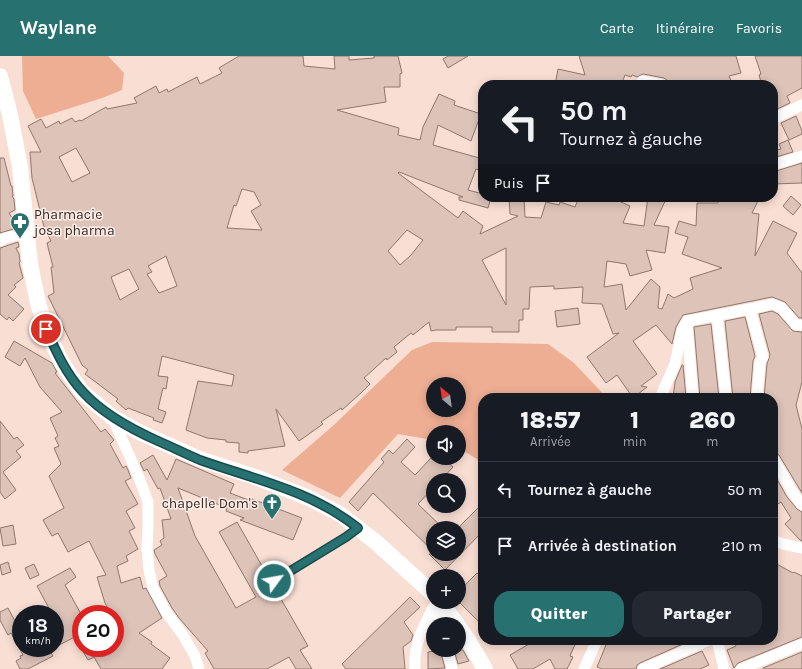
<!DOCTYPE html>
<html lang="fr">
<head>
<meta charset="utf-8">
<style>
	:root { --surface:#171b24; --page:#242831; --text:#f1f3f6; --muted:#9ea1a6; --line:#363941; --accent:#277171 }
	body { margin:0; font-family:Karla,sans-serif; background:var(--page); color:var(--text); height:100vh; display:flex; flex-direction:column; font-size:15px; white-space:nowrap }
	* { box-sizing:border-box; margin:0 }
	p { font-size:13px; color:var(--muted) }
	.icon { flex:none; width:22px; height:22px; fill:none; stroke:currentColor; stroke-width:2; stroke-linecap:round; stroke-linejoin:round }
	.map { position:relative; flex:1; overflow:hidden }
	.details { position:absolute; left:478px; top:337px; width:300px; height:252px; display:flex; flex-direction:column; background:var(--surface); border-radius:16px; box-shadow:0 2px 10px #0003 }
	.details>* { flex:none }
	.top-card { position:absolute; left:478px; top:24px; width:300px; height:122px; border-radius:16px; box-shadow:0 2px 10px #0003; background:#171b24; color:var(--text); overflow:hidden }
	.needle { width:26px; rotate:331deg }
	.controls { position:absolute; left:426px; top:321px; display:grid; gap:8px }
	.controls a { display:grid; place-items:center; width:40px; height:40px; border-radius:50%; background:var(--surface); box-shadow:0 2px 10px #0003; font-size:20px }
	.speed { position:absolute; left:12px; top:549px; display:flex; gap:8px; font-size:20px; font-weight:700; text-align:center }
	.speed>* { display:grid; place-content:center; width:52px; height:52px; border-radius:50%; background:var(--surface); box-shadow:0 2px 10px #0003; line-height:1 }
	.speed small { font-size:10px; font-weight:400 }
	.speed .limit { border:6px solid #d22; background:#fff; color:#111 }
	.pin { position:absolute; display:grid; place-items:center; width:34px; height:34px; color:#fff; margin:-17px; border:2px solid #fff; border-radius:50%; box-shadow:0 1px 4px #0007 }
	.me { position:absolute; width:44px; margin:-22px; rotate:58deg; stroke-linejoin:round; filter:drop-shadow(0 0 3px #0008) }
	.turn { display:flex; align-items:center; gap:14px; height:84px; padding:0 16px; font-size:18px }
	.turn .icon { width:52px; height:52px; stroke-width:2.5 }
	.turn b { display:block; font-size:28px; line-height:34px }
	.then { display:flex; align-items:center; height:38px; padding:0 16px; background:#0003; gap:8px; font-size:15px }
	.eta { display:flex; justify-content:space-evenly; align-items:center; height:68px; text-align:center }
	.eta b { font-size:24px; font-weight:800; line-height:28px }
	.primary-button { display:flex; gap:8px; margin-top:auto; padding:8px 16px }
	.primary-button a { flex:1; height:46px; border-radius:16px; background:var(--accent); color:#fff; font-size:16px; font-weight:800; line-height:46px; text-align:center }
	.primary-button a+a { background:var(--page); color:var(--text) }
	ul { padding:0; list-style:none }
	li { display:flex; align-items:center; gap:12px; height:56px; padding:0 16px; border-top:1px solid var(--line) }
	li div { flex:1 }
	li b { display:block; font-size:15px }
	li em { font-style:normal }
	header { display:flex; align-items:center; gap:24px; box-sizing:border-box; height:56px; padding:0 20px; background:var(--accent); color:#fff }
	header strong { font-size:19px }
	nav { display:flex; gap:22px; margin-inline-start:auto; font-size:14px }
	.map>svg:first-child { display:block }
	.green { fill:#eeae93; fill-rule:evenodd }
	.building { fill:#ddc3b8; stroke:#8f776d; fill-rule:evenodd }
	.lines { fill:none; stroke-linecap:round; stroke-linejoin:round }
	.lane { stroke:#fff; stroke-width:5.5 }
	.street { stroke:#fff; stroke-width:11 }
	.secondary { stroke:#fff; stroke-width:16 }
	.route-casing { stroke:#194949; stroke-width:10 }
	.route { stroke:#277171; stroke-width:7 }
	.labels { text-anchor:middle; stroke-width:3; stroke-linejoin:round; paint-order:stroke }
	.poi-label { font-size:14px; fill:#332925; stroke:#feeee7; text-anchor:start }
</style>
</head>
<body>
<header>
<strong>Waylane</strong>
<nav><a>Carte</a><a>Itinéraire</a><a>Favoris</a></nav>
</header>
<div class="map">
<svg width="802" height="613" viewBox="0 0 802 613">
	<rect width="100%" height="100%" fill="#f9ded3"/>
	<!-- green -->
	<g class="green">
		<path d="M22 0H108L124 17 122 34 102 42 36 63 23 35Z"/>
		<path d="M432 286 548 288 574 307 607 342H483V407L459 392V376H433V384L398 378 340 442 282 414 335 368 412 294ZM433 328H459V354H433Z"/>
	</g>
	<!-- building -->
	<g class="building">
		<path d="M239 0H303L304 10 335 13 334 0H349V4L374 2V0H398L402 17 400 18V31H384L386 46 337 54 399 72 398 79 420 84 423 71 439 38 455 45 454 49 481 58 471 85 438 69 433 89 483 103V116L476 113 468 134 483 138V141H491L488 152 459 144V141H463L399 116 398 117 458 162 463 155 483 170 480 178 518 160 510 158 509 142 524 141 525 161 541 162 546 146 559 149 560 146 575 151 579 141H621L619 145 630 150 623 167 644 170 648 141H667L654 169 669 171 665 197 646 194 652 214 630 220 626 208 607 205 604 231 622 228 626 254 651 223 660 231 658 252 662 253 668 238 674 242 693 233 690 222 722 212 682 198 688 181 675 177 679 165 696 170 697 147H718L719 141H760L752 157 759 158 755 200 773 165 797 177 787 197 802 217V262H799L785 246 772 241 683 259 676 271 672 288 656 269 633 285 657 318 641 330 647 331 633 342 617 319 606 327 587 301 619 277 613 278 602 248 582 247 583 231 554 233V230L530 231 529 253H523V264H519V276H492V271H456V274H436L431 275 429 266 413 279 411 277 394 291 397 296 387 304 386 302 364 322 370 328 362 336 342 354 341 352 321 366 323 368 299 385 276 353 285 390 248 395V397L239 396V387L226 386V384L207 382 186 374 198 325 232 330 234 319 162 300 158 320 168 321 166 333 163 332 158 353 166 356 162 367 153 364 154 362 128 352 126 354 116 345 118 343 85 318 88 314 82 309 48 240 54 237 51 211H53L47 187 51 185 44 171 32 122 30 96H41L28 70 41 63 46 72 59 65 60 68 72 62 75 66 80 64 81 65 106 51 107 53 137 47 134 42 156 30 159 37 167 33 168 36 197 21 200 28 222 17 219 12ZM76 92 90 117 72 126 59 101ZM242 133 254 136 261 149 251 155 262 174 227 172 234 149 236 150ZM407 174 423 184 411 199 400 209 388 195ZM506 192V249L482 204ZM166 200 177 230 159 237 147 218 152 216 148 210ZM129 213 139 233 120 244 111 221Z"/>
		<path d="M448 0H468L448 12 443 3Z"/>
		<path d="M579 0H736L741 17 729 20 733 29H669L667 24 664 22 643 18 637 21 632 19 631 21 625 19 621 29 613 26 612 29H555L558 13 585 19Z"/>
		<path d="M755 0H802V32L787 40 790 47 773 55V29H762L759 19 761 18Z"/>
		<path d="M796 60 802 75V78L789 84 781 67Z"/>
		<path d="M788 84 793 96 773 102V95L781 93 779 88Z"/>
		<path d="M0 102H4L11 130H12L13 140H12L14 143 15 154 9 157 16 168 17 172 0 177Z"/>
		<path d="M802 107V127L773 128V116Z"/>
		<path d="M791 140 801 149 793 159 783 150Z"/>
		<path d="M18 186 19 191 16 192 19 198 20 206 19 207 23 222 14 229 16 231 8 239 24 253 13 265 9 261 7 264 0 258V192Z"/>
		<path d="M578 252 580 268 557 271 555 255Z"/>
		<path d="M772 255 778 258 793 275 802 276V326L796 349 802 373V437L779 399 773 395V342H764L767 308 770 299 759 258Z"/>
		<path d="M745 261 755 300 753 305 750 342H733L725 265Z"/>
		<path d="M711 268 719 342H700L694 271Z"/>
		<path d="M14 285 52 307 57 316 55 317 101 376 105 373 114 384 110 388 123 412 126 410 128 414 131 422 125 425 138 448 126 455 135 472 129 475 138 493 126 500 128 505 117 510 121 527 140 521 143 533 146 532 162 562 139 577 152 586 151 588 170 602 162 613H101L94 601 88 604 81 592H115V558H111L105 547 97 521 106 519 89 485 68 496 58 477 52 480 43 464 64 452 49 420 61 408 54 392 59 390 55 382 58 380 50 362 62 356 40 331 25 302 20 310 5 301Z"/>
		<path d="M682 309H683L686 342H673L675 326Z"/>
		<path d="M0 365 14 383 17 381 24 389 16 395 21 401 3 416 16 434 5 443 0 436Z"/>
		<path d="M407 383 415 391 401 406 415 419 431 402H443L453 411 441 424H433V432L418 448 443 472H433V495L373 437 358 455 349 446 384 406 381 403 389 394 393 398Z"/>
		<path d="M153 399 167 424 176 403 234 428 230 437 251 445 252 443 302 462 293 484 240 464 244 462 226 455 227 452 178 432 195 480 236 552 256 541 219 476 237 466 270 524V527L273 529 308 590 300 594 312 613H296L289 601 267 613H214L205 597 208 595 179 562 172 552 160 530 159 525 167 520 155 498 154 494 162 489 160 485 164 482 162 464 171 463 160 432 158 433 147 413 144 415 140 407Z"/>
		<path d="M773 416 787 441 797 453 802 456V485L800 484 785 468 791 462 781 446 773 451Z"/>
		<path d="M483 447V475L445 514 429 498H459V471Z"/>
		<path d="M13 469 16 488 3 490 0 472Z"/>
		<path d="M8 506 11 516 2 519 0 509Z"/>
		<path d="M773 506 793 517 794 516 802 520V581L738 607 734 612 727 594 736 590 733 584H773Z"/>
		<path d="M34 508 39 519 30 523 25 512Z"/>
		<path d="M70 512 76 521 65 529 81 558V578L55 591V558H52L37 530Z"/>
		<path d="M477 517 483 523V570L459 546V525L464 530Z"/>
		<path d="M410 541 420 551 404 566 413 579 411 585 403 591 405 613H346L342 608Z"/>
		<path d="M8 552 18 571 21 570V592H48L53 600 28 613H20L16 605 21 602 20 600 23 599 11 577 8 579 0 564V556Z"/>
		<path d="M536 584H577L570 600 573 601 567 613H555L550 603 533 613H518L510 599Z"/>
		<path d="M608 584H645L647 587 660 584H692L640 607 637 609 636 613H602L597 611Z"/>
		<path d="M440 594 445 612 428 613V596Z"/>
		<path d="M454 594H463L469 605 458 608Z"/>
		<path d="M702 595 709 609 700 613H660Z"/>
		<path d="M802 596V613H763V612Z"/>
	</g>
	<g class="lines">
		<!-- lane -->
		<path class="lane" d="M274 525 356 473"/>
		<!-- street -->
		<g class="street">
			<path d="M642 25 662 29"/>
			<path d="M773 63 802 49"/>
			<path d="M773 109 802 100"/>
			<path d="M0 185 5 182 26 177"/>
			<path d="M750 253 763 301 760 306 757 342"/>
			<path d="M717 259 726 342"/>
			<path d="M687 268 693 342"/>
			<path d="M660 342 675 308 682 274 687 265 750 253 773 248 782 252 796 269H802"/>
			<path d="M112 361 138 419 148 446V470L147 492 149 514 153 532 166 556 183 579 195 600 199 613"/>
			<path d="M773 402 793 437 802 449"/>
			<path d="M773 484 783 488 802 492"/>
			<path d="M432 554 438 568"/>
			<path d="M717 584 724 613"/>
			<path d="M447 594 452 613"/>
			<path d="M415 613C413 587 425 568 436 546"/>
			<path d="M584 613 597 584"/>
			<path d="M643 613 709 584"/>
			<path d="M741 613 802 588"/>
		</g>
		<!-- secondary -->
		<g class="secondary">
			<path d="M0 20 10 59 20 111 30 208 38 247 46 273 62 307 82 336 112 361 139 376 200 403 255 421 309 442 340 458 377 487 433 538"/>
			<path d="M440 546 457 568"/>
			<path d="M459 571 468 584 485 613"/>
		</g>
	</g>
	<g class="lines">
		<!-- route casing -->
		<g class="route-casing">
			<path id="route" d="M46 273C56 295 66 318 83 336 103 358 131 373 158 385 172 391 186 398 200 404 256 424 310 434 358 472L346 481 274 525"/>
		</g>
		<!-- route -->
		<use href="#route" class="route"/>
	</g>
	<!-- icons -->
	<defs>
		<g id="pharmacy-pin" transform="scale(1)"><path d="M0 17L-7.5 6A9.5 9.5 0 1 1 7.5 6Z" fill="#277171" stroke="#feeee7"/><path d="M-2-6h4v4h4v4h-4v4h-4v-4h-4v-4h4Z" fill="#fff"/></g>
		<g id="church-pin" transform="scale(1)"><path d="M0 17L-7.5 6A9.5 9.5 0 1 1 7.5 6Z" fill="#277171" stroke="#feeee7"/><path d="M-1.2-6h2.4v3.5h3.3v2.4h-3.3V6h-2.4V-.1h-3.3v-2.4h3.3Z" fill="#fff"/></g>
	</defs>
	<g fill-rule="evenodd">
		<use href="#pharmacy-pin" x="20" y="166"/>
		<use href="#church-pin" x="272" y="447"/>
	</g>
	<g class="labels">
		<!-- poi labels -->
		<g class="poi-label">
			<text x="34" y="163">Pharmacie<tspan x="34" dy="16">josa pharma</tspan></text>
			<text x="258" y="452" text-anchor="end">chapelle Dom's</text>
		</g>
	</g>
</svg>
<div class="controls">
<a><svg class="needle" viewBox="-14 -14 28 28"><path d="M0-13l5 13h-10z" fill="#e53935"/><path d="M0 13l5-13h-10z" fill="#9ea1a6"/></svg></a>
<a><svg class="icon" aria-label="sound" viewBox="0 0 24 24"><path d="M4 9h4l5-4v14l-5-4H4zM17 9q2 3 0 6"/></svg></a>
<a><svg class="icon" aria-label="search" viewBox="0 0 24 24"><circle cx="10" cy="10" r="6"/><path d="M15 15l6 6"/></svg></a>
<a><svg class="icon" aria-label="layers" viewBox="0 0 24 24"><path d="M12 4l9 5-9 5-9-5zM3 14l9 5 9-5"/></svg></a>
<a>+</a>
<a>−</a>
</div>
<div class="speed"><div>18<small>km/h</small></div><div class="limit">20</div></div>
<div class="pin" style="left:46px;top:273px;background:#d93025"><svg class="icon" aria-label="arrive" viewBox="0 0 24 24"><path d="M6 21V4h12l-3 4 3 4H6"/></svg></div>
<svg class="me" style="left:274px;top:525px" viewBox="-20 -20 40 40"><circle r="17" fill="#277171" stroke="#fff" stroke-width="3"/><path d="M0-11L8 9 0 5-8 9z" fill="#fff"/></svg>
<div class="top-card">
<div class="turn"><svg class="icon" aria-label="left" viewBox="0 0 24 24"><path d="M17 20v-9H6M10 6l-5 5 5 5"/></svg><div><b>50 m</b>Tournez à gauche</div></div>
<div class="then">Puis<svg class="icon" aria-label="arrive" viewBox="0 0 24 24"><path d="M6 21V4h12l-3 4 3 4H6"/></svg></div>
</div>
<section class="details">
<div class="eta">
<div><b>18:57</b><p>Arrivée</p></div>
<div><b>1</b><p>min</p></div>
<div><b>260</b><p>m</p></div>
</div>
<ul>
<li><svg class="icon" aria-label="left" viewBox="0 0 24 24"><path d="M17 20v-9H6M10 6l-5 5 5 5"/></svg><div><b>Tournez à gauche</b></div><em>50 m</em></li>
<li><svg class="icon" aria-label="arrive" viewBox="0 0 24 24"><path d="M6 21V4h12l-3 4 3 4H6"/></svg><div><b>Arrivée à destination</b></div><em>210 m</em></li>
</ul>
<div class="primary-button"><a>Quitter</a><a>Partager</a></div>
</section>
</div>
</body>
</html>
